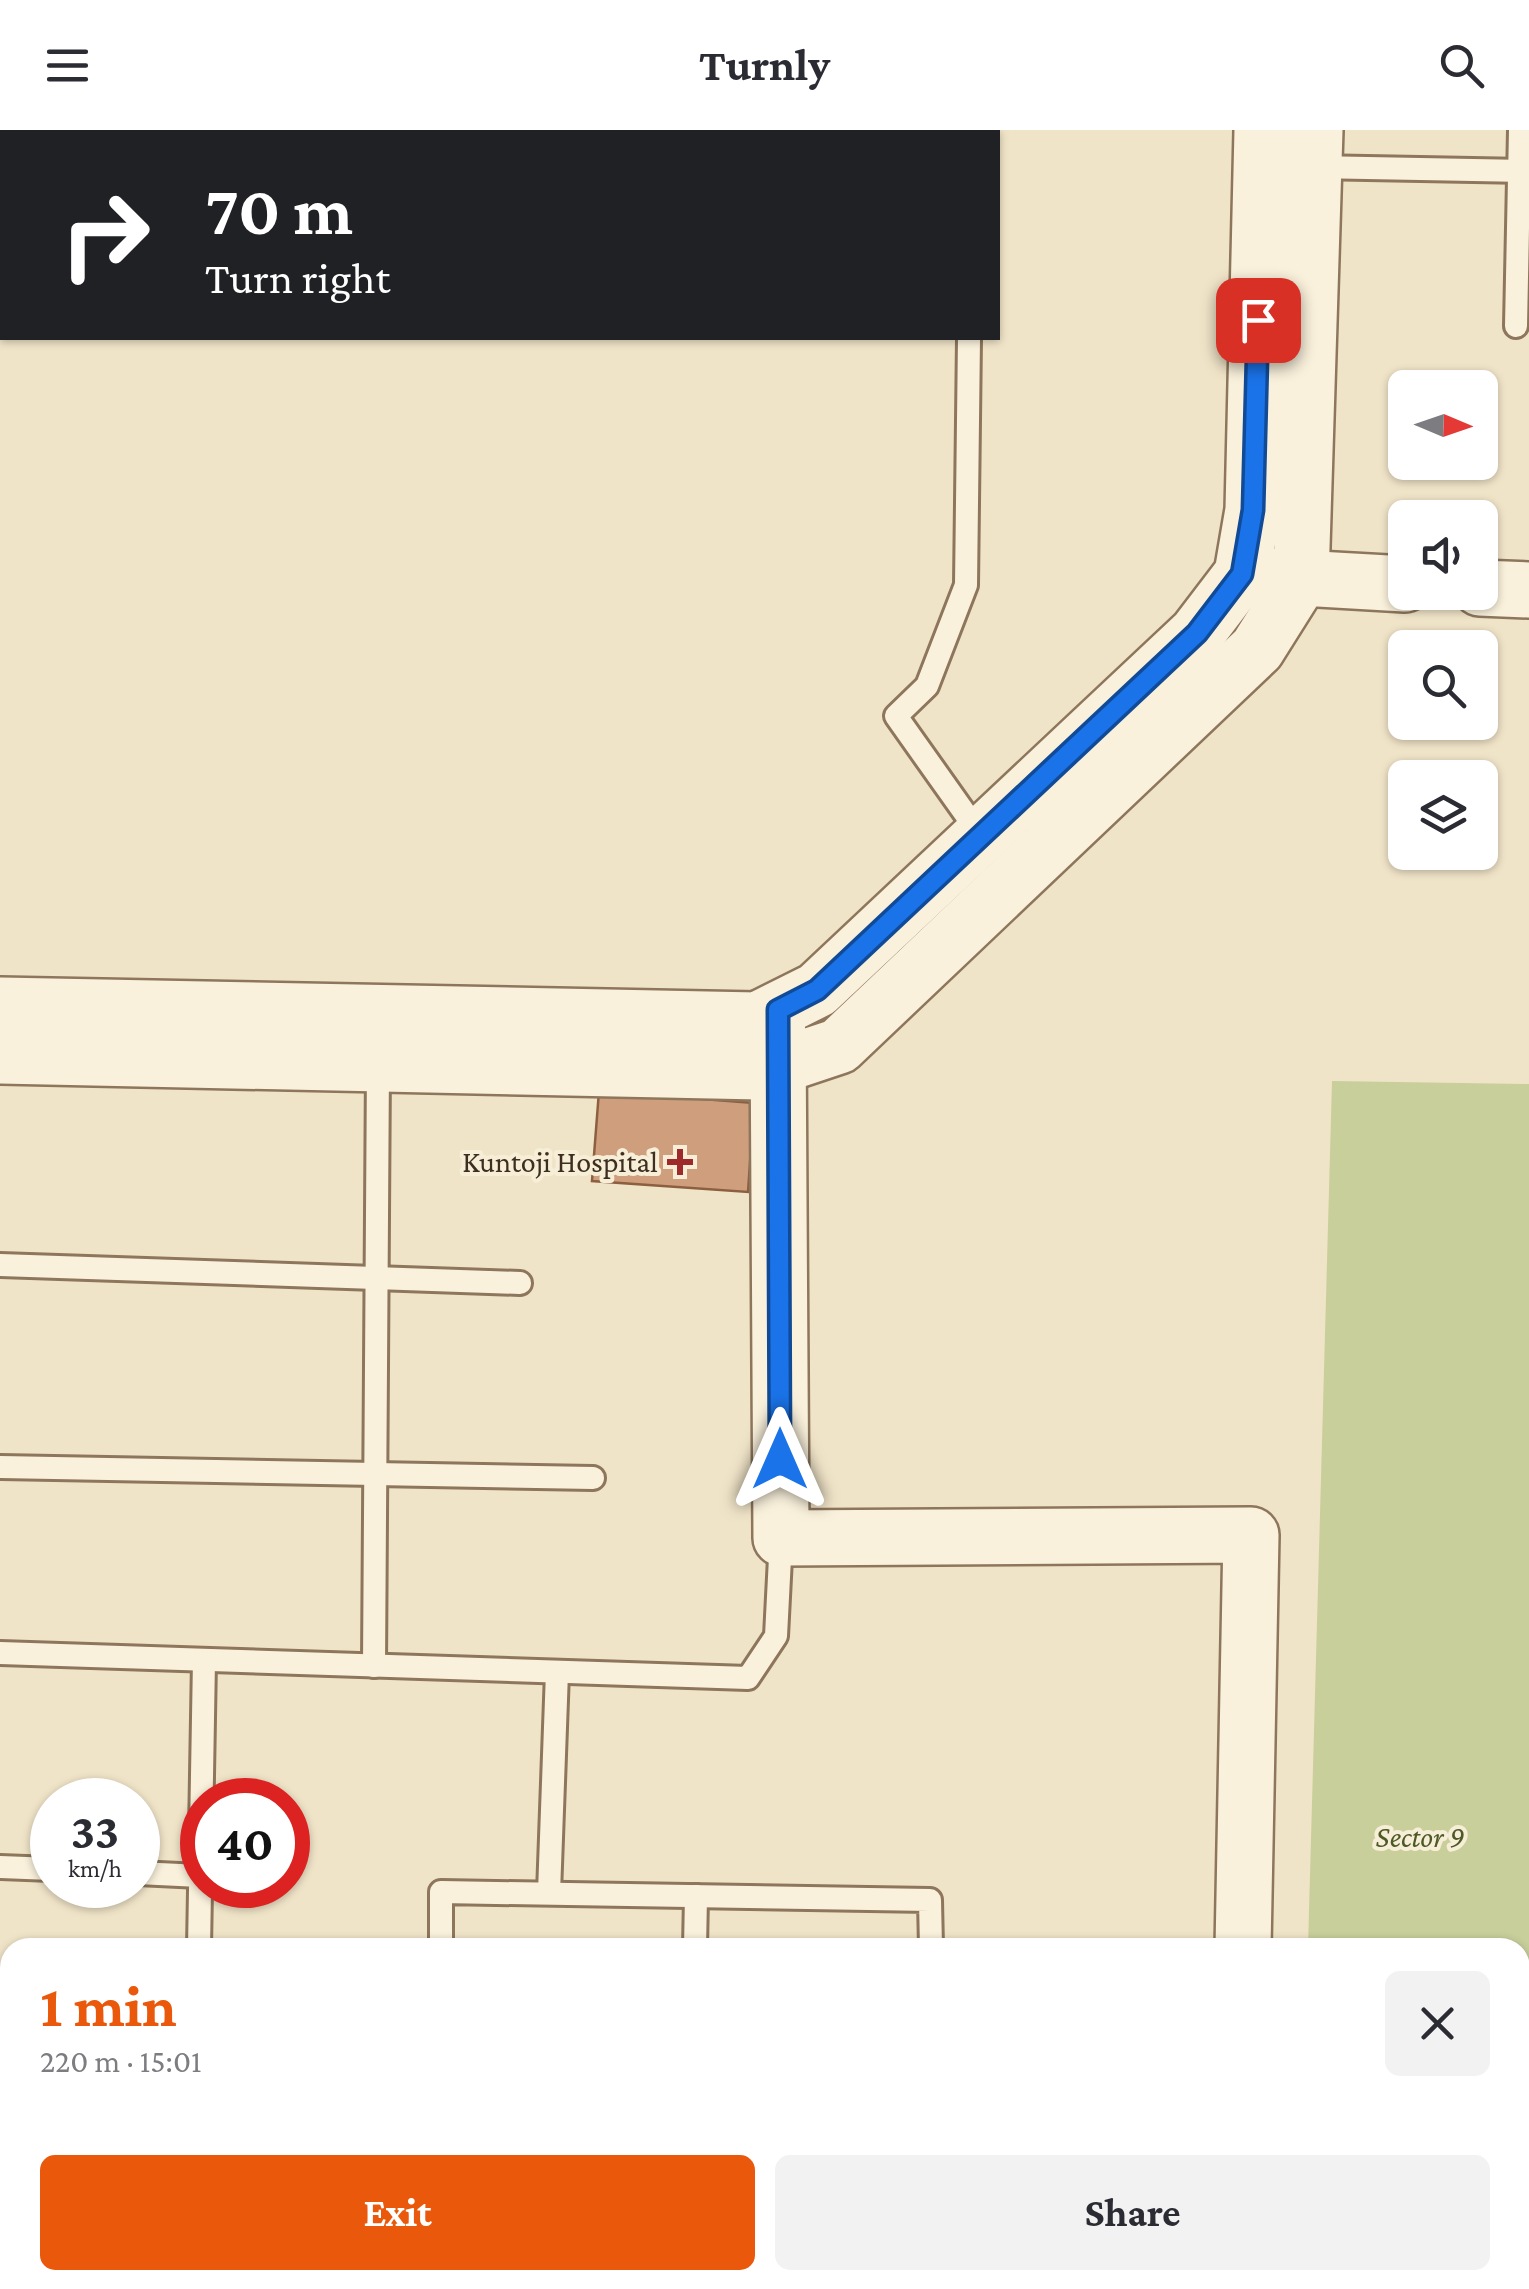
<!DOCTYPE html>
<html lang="en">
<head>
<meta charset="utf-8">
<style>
	:root { --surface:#fff; --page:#f2f2f3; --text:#2b2b33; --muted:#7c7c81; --accent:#ea580c }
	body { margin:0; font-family:"Crimson Pro",serif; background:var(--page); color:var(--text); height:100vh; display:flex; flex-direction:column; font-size:38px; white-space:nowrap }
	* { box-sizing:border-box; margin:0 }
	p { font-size:32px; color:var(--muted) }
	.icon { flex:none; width:55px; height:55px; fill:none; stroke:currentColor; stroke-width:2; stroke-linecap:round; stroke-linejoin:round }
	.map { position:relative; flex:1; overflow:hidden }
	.drawer { position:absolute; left:0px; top:1808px; width:1530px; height:352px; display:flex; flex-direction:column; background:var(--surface); border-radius:30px 30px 0 0; box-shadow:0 2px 8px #0004 }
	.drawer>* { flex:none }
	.banner { position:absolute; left:0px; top:0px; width:1000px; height:210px; box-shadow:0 2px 8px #0004; background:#202124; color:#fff; overflow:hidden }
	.needle { width:65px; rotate:92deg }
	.buttons { position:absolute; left:1388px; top:240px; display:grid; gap:20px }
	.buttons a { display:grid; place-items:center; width:110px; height:110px; border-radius:15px; background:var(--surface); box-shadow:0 2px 8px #0004; font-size:50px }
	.speed { position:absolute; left:30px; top:1648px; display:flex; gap:20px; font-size:50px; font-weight:700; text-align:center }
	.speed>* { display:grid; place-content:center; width:130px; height:130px; border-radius:50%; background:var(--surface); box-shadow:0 2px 8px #0004; line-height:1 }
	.speed small { font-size:25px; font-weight:400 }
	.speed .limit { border:15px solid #d22; background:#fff; color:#111 }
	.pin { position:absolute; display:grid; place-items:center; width:85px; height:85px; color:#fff; margin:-42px; border-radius:20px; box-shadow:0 5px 15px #0006 }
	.me { position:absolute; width:110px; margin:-55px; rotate:0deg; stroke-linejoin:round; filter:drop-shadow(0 0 8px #0008) }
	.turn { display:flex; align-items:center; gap:35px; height:210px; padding:0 40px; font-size:45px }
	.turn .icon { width:130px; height:130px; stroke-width:2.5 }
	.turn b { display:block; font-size:70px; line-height:85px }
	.round { display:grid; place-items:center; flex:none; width:105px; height:105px; border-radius:15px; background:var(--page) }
	.summary { display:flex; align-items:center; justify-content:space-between; height:170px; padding:0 40px }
	h1 { font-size:60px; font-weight:700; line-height:75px; color:var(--accent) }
	.primary-button { display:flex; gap:20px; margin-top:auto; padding:20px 40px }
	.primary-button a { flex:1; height:115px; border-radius:15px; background:var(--accent); color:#fff; font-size:40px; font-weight:700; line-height:115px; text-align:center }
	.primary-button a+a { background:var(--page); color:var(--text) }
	header { display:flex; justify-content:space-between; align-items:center; height:130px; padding:0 40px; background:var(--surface); font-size:45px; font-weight:700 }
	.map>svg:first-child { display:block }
	.green { fill:#c9cf9b }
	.building { fill:#cf9f7d; stroke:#8d5f41; stroke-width:2.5 }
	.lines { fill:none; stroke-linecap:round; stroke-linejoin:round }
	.service-casing { stroke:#8d765c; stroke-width:28 }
	.tertiary-casing { stroke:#8d765c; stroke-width:60 }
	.service { stroke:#faf1dc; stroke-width:22 }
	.tertiary { stroke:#faf1dc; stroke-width:55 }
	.route-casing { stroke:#114b97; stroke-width:25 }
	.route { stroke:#1a73e8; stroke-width:18 }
	.poi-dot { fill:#9e2a2b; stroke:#f7eed8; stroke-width:4 }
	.labels { text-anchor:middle; stroke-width:8; stroke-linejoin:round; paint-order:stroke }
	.poi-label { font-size:30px; fill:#3d2e20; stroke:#f7eed8; text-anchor:end }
	.park-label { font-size:30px; font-style:italic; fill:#4d5a26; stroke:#f7eed8 }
</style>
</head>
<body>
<header><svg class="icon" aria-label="menu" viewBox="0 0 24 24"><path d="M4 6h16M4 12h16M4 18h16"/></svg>Turnly<svg class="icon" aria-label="search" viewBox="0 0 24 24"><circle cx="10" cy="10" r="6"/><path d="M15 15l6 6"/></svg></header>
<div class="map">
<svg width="1529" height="2159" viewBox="0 0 1529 2159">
	<rect width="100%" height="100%" fill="#f0e4c8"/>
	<!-- green -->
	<path class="green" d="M1332 951 1529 954V2159H1299L1300 2150H1520V1818L1308 1817Z"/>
	<!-- building -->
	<path class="building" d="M599 961 754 973 748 1062 592 1051Z"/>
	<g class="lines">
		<!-- service casing -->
		<g class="service-casing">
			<g id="service">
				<path d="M973 2V0"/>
				<path d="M1314 37 1529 41"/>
				<path d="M1516 196 1520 0"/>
				<path d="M969 208 966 455 927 556 896 586 981 706"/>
				<path d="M0 1135 520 1153"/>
				<path d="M0 1337 593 1348"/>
				<path d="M0 1523 748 1548 776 1506 781 1408"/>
				<path d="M374 1536 378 935"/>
				<path d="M0 1737 52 1739"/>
				<path d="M138 1743 200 1746"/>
				<path d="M549 1763 557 1542"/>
				<path d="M199 1818 204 1530"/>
				<path d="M441 1818V1762L930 1770 931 1818"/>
				<path d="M695 1818 696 1766"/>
				<path d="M0 1925H10"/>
				<path d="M0 2149H10"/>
				<path d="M59 2150 464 2159"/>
			</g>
		</g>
		<!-- tertiary casing -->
		<g class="tertiary-casing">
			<g id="tertiary">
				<path d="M1265 446 1405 454"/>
				<path d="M1480 458 1529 460"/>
				<path d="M0 875 757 890 817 860 1197 503 1242 444 1253 380 1262 0"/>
				<path d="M778 902 781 1408 1251 1405 1243 1818"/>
				<path d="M0 926 761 942 839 916 1257 519 1301 449 1315 0"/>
				<path d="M1236 2159V2150"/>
			</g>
		</g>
		<!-- service -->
		<use href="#service" class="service"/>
		<!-- tertiary -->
		<use href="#tertiary" class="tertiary"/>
	</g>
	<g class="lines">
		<!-- route casing -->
		<g class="route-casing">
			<path id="route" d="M780 1329 778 880 817 860 1197 503 1242 444 1253 380 1258 190"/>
		</g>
		<!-- route -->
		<use href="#route" class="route"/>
	</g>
	<!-- markers -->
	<path class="poi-dot" d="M675 1017h10v10h10v10h-10v10h-10v-10h-10v-10h10z"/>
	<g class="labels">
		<!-- poi labels -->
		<g class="poi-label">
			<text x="658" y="1042">Kuntoji Hospital</text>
		</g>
		<!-- park labels -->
		<g class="park-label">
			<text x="1420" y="1717">Sector 9</text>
		</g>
	</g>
</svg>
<div class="buttons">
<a><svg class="needle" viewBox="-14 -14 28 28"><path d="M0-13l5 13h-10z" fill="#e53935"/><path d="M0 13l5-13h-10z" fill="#7c7c81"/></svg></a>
<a><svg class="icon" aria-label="sound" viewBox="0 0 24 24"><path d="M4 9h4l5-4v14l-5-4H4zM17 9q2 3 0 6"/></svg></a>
<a><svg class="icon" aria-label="search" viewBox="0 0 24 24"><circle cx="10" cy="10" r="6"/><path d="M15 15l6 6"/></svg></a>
<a><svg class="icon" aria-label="layers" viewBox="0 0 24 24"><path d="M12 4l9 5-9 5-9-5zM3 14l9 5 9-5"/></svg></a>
</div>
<div class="speed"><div>33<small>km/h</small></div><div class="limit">40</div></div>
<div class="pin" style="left:1258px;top:190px;background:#d93025"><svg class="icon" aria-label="arrive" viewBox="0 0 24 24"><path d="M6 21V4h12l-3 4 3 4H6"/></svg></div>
<svg class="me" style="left:780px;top:1329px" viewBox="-20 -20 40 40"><path d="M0-17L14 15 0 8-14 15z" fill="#1a73e8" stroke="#fff" stroke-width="4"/></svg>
<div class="banner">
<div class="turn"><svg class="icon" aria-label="right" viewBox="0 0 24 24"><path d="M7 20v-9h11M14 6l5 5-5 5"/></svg><div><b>70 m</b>Turn right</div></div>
</div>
<section class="drawer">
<div class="summary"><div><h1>1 min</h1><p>220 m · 15:01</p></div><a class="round"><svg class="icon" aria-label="close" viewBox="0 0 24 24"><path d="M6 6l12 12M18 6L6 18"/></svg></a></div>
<div class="primary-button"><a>Exit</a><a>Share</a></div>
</section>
</div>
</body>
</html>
